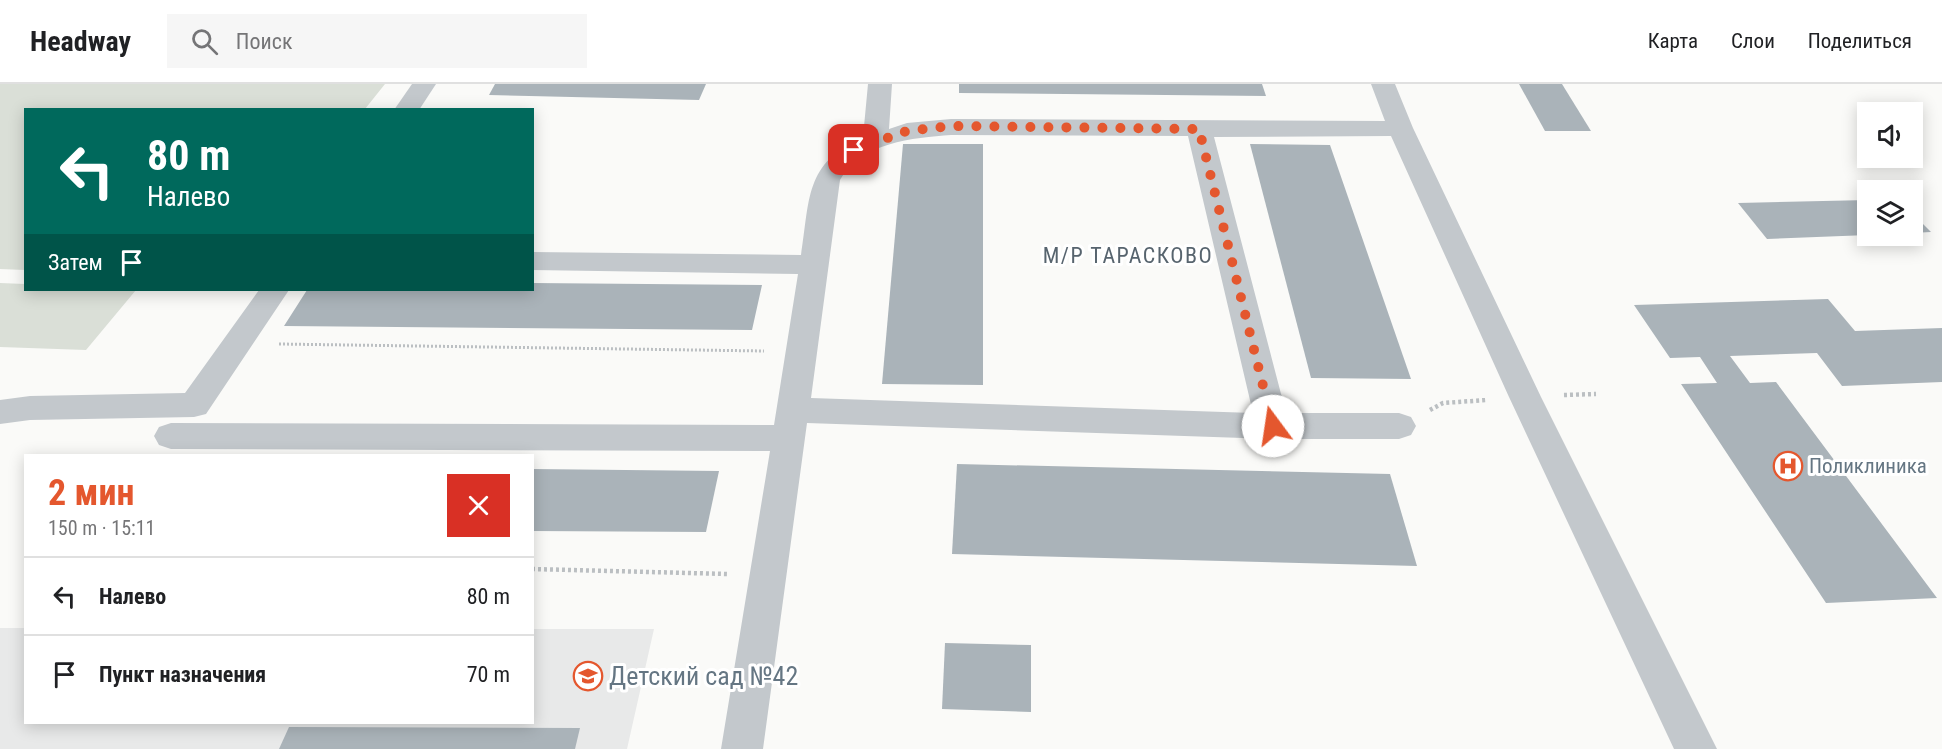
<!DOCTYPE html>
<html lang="ru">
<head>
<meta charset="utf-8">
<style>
	:root { --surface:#fff; --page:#f6f6f6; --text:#202124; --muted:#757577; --line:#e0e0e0; --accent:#e4572e }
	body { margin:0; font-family:"Roboto Condensed",sans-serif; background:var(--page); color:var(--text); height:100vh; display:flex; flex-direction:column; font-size:22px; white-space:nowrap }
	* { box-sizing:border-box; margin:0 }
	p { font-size:20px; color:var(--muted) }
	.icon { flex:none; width:33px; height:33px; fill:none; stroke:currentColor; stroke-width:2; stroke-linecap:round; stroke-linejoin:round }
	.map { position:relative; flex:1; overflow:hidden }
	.side { position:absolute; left:24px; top:370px; width:510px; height:270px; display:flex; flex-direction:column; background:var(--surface); border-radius:0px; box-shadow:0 3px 15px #0003 }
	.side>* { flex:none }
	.hud { position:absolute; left:24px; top:24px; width:510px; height:183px; border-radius:0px; box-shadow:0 3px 15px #0003; background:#00695c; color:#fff; overflow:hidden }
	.buttons { position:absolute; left:1857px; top:18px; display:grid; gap:12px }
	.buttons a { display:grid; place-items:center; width:66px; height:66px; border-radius:0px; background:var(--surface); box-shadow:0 3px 15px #0003; font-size:30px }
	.pin { position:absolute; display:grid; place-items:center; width:51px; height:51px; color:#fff; margin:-26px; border-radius:12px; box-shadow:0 3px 9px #0006 }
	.me { position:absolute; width:66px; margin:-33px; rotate:346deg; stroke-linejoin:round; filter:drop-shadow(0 0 4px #0008) }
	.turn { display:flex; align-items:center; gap:21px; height:126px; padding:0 24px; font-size:27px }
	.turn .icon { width:78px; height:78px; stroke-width:2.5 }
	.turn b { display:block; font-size:42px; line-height:51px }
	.then { display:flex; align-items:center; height:57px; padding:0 24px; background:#0003; gap:12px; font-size:22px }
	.round { display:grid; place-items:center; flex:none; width:63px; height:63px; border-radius:0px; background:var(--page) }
	.summary { display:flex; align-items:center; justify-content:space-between; height:102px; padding:0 24px }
	h1 { font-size:36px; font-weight:700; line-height:45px; color:var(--accent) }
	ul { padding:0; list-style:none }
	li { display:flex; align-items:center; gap:18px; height:78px; padding:0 24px; border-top:2px solid var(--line) }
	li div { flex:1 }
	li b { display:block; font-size:22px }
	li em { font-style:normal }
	header { display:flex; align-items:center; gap:36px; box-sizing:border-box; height:84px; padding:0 30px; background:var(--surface); border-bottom:2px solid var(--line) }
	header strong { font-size:28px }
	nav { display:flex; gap:33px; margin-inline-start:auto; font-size:21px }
	.search { width:420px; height:54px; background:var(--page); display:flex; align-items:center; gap:15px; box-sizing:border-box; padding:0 21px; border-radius:0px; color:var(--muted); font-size:22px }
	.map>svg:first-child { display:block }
	.built { fill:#e8e9e9 }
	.green { fill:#dadfd7 }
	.building { fill:#aab3b9 }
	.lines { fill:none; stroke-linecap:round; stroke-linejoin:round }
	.path-far1 { stroke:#bbbfc2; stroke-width:3; stroke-dasharray:2 2; stroke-linecap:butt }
	.path { stroke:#bbbfc2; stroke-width:4.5; stroke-dasharray:3 3; stroke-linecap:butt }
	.minor { fill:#c3c8cc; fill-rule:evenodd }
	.route { stroke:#e4572e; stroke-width:10; stroke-dasharray:0 18 }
	.labels { text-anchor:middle; stroke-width:6; stroke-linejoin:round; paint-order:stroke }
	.poi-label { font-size:21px; fill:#657683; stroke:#fff; text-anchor:start }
	.neighbourhood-label { font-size:22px; letter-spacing:1.5px; fill:#57646e; stroke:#fff }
	.near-poi-label { font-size:26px; fill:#657683; stroke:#fff; text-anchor:start }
</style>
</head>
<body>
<header>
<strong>Headway</strong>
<div class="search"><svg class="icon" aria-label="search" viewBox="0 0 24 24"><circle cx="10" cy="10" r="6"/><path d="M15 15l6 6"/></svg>Поиск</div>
<nav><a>Карта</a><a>Слои</a><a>Поделиться</a></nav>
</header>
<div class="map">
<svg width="1942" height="665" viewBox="0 0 1942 665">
	<rect width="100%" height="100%" fill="#fafaf8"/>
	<!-- built -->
	<path class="built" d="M0 544H25L26 639H532L533 545H654L627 665H0Z"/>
	<!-- green -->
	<g class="green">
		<path d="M0 0H385L365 25 26 26 25 186 0 185Z"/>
		<path d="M0 199 25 200 26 206H136L86 266 0 263Z"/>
	</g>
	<!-- building -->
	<g class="building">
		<path d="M495 0H706L699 16 489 11Z"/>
		<path d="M959 0H1262L1266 12 959 9Z"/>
		<path d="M1519 0H1562L1591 47H1545Z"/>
		<path d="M903 60H983V301L882 300Z"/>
		<path d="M1250 60 1330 61 1411 295 1311 294Z"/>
		<path d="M1868 116V151L1767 155 1738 119Z"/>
		<path d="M1912 129 1931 148 1912 149Z"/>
		<path d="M532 199 762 201 752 246 284 242 307 206H532Z"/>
		<path d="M1828 215 1855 247 1942 244V298L1842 302 1817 269 1730 272 1750 299 1776 298 1937 514 1826 519 1681 300 1717 299 1700 273 1670 274 1634 221Z"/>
		<path d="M957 380 1390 390 1417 482 952 470Z"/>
		<path d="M532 385 719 387 706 448 532 447Z"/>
		<path d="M945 559 1031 561V628L942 625Z"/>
		<path d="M289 643 580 644 575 665H279Z"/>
	</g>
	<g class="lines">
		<!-- path-far1 -->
		<path class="path-far1" d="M279 260 764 267"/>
		<!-- path -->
		<g class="path">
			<path d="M1564 311 1596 310"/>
			<path d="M1430 326 1443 319 1487 316"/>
			<path d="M532 485 728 490"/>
		</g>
		<!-- minor -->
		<g class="minor">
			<path d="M412 0H436L419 26H394Z"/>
			<path d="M868 0H892L889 45 907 39 951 35 1385 37 1371 0H1395L1413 44 1541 313 1717 665H1674L1509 313 1391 52 1214 53 1286 329H1399L1411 333 1416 342 1411 351 1399 355H1273L807 339 763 665H721L770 367 171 365 159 361 154 352 159 343 171 339 774 341 798 190 532 186V168L801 171C810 116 804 79 863 53ZM951 51 1188 52 1253 329 811 314 840 96C861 58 913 54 951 51Z"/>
			<path d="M259 206H289L206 330 194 333 30 336 0 340V316L30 312 185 309Z"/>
		</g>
	</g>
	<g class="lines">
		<!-- route -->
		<path class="route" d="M854 66 907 47 951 42 1199 45 1273 342"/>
	</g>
	<!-- icons -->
	<defs>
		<g id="hospital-ring" transform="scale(1.5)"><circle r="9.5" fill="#fff" stroke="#e4572e" stroke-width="1.5"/><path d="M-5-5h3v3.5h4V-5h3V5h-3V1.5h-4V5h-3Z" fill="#e4572e"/></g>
		<g id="school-ring" transform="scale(1.5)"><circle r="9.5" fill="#fff" stroke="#e4572e" stroke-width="1.5"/><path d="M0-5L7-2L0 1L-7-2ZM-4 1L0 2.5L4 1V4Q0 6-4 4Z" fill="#e4572e"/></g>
	</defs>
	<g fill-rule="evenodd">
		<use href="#hospital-ring" x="1788" y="382"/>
		<use href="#school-ring" x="588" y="592"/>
	</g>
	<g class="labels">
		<!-- poi labels -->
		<g class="poi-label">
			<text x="1809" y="389">Поликлиника</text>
		</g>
		<!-- neighbourhood labels -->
		<g class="neighbourhood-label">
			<text x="1128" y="179">М/Р ТАРАСКОВО</text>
		</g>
		<!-- near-poi labels -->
		<g class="near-poi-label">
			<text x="609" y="601">Детский сад №42</text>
		</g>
	</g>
</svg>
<div class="buttons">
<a><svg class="icon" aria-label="sound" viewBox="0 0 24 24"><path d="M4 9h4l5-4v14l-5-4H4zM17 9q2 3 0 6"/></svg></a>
<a><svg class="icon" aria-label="layers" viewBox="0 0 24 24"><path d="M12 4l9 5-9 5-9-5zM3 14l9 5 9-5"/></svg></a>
</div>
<div class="pin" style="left:854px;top:66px;background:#d93025"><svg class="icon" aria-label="arrive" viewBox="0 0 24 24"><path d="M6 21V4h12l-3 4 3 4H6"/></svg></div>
<svg class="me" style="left:1273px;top:342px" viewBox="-20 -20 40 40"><circle r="19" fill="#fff"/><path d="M0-13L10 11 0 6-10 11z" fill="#e4572e"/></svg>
<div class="hud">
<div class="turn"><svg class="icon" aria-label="left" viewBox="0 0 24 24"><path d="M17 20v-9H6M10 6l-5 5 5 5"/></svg><div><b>80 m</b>Налево</div></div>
<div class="then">Затем<svg class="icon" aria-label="arrive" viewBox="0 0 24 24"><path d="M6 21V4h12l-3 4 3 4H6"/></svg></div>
</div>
<section class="side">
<div class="summary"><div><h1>2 мин</h1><p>150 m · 15:11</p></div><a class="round" style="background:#d93025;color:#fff"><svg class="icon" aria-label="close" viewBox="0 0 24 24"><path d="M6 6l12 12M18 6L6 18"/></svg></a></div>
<ul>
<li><svg class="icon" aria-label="left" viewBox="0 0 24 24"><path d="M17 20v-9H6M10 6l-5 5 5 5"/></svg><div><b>Налево</b></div><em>80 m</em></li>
<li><svg class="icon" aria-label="arrive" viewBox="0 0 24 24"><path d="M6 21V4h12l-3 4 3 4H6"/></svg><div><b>Пункт назначения</b></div><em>70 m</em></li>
</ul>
</section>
</div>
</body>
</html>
